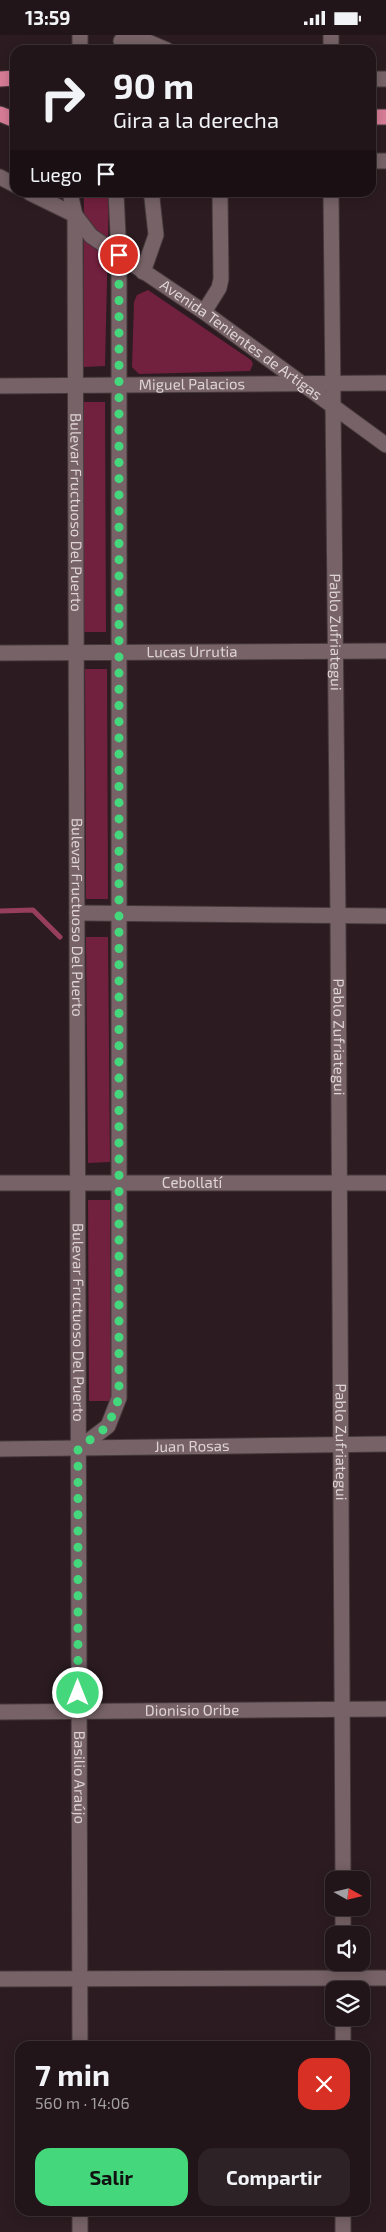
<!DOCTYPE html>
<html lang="es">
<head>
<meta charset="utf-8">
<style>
	:root { --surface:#211519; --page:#2d2226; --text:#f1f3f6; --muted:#a29fa2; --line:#3e3438; --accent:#44d77b }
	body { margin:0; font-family:"Exo 2",sans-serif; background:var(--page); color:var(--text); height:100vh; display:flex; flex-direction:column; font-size:19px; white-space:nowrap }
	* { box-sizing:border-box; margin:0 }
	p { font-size:16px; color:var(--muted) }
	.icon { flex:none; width:28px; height:28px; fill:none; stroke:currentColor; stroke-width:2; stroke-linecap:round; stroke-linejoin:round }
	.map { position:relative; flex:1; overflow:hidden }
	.side { position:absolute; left:15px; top:2006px; width:355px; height:175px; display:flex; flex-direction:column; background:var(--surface); border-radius:15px; box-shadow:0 2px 12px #0003,0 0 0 1px var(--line) }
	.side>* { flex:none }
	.banner { position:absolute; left:10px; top:10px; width:366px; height:152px; border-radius:15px; box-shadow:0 2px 12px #0003,0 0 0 1px var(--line); background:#211519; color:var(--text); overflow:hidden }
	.needle { width:32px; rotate:98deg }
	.controls { position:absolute; left:325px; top:1836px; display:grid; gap:10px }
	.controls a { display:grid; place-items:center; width:45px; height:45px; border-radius:10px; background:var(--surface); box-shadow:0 2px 12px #0003,0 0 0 1px var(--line); font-size:25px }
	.pin { position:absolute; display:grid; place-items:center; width:42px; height:42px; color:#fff; margin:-21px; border:2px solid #fff; border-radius:50%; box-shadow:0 1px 5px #0007 }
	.me { position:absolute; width:55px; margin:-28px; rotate:0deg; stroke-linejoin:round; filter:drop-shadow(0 0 4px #0008) }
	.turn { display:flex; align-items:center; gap:18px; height:105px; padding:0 20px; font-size:22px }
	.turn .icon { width:65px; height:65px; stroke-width:2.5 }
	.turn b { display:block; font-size:35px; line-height:42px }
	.then { display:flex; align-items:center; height:48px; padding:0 20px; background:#0003; gap:10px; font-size:19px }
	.round { display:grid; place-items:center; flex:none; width:52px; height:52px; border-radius:15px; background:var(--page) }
	.summary { display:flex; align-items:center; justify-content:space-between; height:85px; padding:0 20px }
	h1 { font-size:30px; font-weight:700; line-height:38px }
	.button { display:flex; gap:10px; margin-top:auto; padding:10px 20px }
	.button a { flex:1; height:58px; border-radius:15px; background:var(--accent); color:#111; font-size:20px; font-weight:700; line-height:58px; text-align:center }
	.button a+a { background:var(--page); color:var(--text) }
	.status { display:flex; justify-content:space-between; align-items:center; height:35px; padding:0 25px; background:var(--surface); direction:ltr }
	.status svg { height:14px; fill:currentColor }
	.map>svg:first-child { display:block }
	.green { fill:#71203e }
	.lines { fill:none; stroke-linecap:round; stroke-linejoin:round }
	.stream { stroke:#963e5c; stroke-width:5 }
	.minor-casing { stroke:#44383b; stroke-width:17 }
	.highway-casing { stroke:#44383b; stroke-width:17 }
	.minor { stroke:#766267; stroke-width:15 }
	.highway { stroke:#d77c97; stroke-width:15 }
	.route { stroke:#44d77b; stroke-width:9; stroke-dasharray:0 16.2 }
	.labels { text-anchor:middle; stroke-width:4.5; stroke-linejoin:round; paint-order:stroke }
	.street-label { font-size:15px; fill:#ded3d5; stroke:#10090b }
</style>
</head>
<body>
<div class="status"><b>13:59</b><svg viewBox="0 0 49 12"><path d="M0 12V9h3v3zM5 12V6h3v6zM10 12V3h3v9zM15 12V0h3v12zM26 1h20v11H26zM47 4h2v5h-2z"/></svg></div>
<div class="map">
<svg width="386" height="2197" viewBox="0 0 386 2197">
	<rect width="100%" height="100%" fill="#2c1c21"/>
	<!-- green -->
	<g class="green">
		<path d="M84 158H109L105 331 83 332Z"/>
		<path d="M148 255 251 325 253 329 250 336 139 339 132 332 134 267 137 260Z"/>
		<path d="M83 367H105L106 597H84Z"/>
		<path d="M85 634H107L108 864H86Z"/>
		<path d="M86 902H108L110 1127 88 1128Z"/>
		<path d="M88 1165H110L111 1366H89Z"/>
	</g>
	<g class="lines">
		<!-- stream -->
		<path class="stream" d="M0 876 33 875 60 902"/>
		<!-- minor casing -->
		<g class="minor-casing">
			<g id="minor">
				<path d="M80 0V15"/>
				<path d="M331 0V15"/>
				<path d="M121 6 141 4 167 15"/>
				<path d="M371 44H386"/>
				<path d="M371 126H386"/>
				<path d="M0 142 15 150"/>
				<path id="s1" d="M30 158 75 180 91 201 204 277 386 410"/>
				<path id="s2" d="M70 158 75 180 80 2011"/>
				<path id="s3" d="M331 158 338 881 343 1845"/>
				<path d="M143 237 156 200 152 163 154 158"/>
				<path d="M204 277 219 253 221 244 220 158"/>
				<path id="s4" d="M0 351 386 348"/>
				<path id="s5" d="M0 618 386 616"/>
				<path d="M77 878 386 881"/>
				<path id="s6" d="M0 1148H386"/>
				<path id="s7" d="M0 1414 386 1409"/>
				<path d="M78 1414 108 1391 119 1363V220L116 158"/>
				<path id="s8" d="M0 1677 386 1674"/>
				<path d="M343 1872V1900"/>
				<path d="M343 1928V1955"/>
				<path d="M0 1944 386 1943"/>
				<path d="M343 2011V1982"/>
				<path d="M80 2176V2197"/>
				<path d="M343 2197V2176"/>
			</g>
		</g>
		<!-- highway casing -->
		<g class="highway-casing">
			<g id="highway">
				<path d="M0 44 15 43"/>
				<path d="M0 79 15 85"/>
				<path d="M371 82H386"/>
			</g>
		</g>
		<!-- minor -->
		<use href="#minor" class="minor"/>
		<!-- highway -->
		<use href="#highway" class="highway"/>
	</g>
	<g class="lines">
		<!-- route -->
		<path class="route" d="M78 1658V1414L108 1391 119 1363V220"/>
	</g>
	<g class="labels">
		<!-- street labels -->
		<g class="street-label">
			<text dy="5" stroke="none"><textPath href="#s1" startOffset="259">Avenida Tenientes de Artigas</textPath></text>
			<text dy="5" stroke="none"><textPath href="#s4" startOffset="192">Miguel Palacios</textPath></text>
			<text dy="5" stroke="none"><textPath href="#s2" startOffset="320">Bulevar Fructuoso Del Puerto</textPath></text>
			<text dy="5" stroke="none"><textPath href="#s3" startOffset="439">Pablo Zufriategui</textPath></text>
			<text dy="5" stroke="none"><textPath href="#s5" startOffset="192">Lucas Urrutia</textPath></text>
			<text dy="5" stroke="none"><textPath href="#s2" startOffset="725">Bulevar Fructuoso Del Puerto</textPath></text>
			<text dy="5" stroke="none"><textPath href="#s3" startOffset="844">Pablo Zufriategui</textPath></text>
			<text dy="5" stroke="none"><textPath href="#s6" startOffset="192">Cebollatí</textPath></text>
			<text dy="5" stroke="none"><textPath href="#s2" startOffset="1130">Bulevar Fructuoso Del Puerto</textPath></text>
			<text dy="5" stroke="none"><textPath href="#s3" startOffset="1249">Pablo Zufriategui</textPath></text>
			<text dy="5" stroke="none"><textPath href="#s7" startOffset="192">Juan Rosas</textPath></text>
			<text dy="5" stroke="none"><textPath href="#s8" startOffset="192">Dionisio Oribe</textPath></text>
			<text dy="5" stroke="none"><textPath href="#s2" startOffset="1585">Basilio Araújo</textPath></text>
		</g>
	</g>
</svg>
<div class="controls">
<a><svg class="needle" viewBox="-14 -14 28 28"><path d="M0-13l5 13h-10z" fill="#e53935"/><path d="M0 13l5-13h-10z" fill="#a29fa2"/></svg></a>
<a><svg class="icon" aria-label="sound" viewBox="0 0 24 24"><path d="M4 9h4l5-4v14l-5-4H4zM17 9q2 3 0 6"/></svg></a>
<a><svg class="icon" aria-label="layers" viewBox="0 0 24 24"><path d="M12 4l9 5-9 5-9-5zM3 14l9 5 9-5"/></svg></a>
</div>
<div class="pin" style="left:119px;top:220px;background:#d93025"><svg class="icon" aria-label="arrive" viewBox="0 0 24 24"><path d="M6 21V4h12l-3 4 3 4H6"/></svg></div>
<svg class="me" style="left:78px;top:1658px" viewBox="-20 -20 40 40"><circle r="17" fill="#44d77b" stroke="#fff" stroke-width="3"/><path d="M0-11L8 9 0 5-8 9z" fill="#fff"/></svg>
<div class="banner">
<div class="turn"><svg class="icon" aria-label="right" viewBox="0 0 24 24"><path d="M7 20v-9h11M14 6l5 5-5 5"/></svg><div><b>90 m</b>Gira a la derecha</div></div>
<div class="then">Luego<svg class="icon" aria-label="arrive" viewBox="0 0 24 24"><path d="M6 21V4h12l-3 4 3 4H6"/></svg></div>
</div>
<section class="side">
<div class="summary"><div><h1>7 min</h1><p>560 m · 14:06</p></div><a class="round" style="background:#d93025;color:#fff"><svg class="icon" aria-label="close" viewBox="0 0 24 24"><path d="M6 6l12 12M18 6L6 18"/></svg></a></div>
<div class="button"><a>Salir</a><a>Compartir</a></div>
</section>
</div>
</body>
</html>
